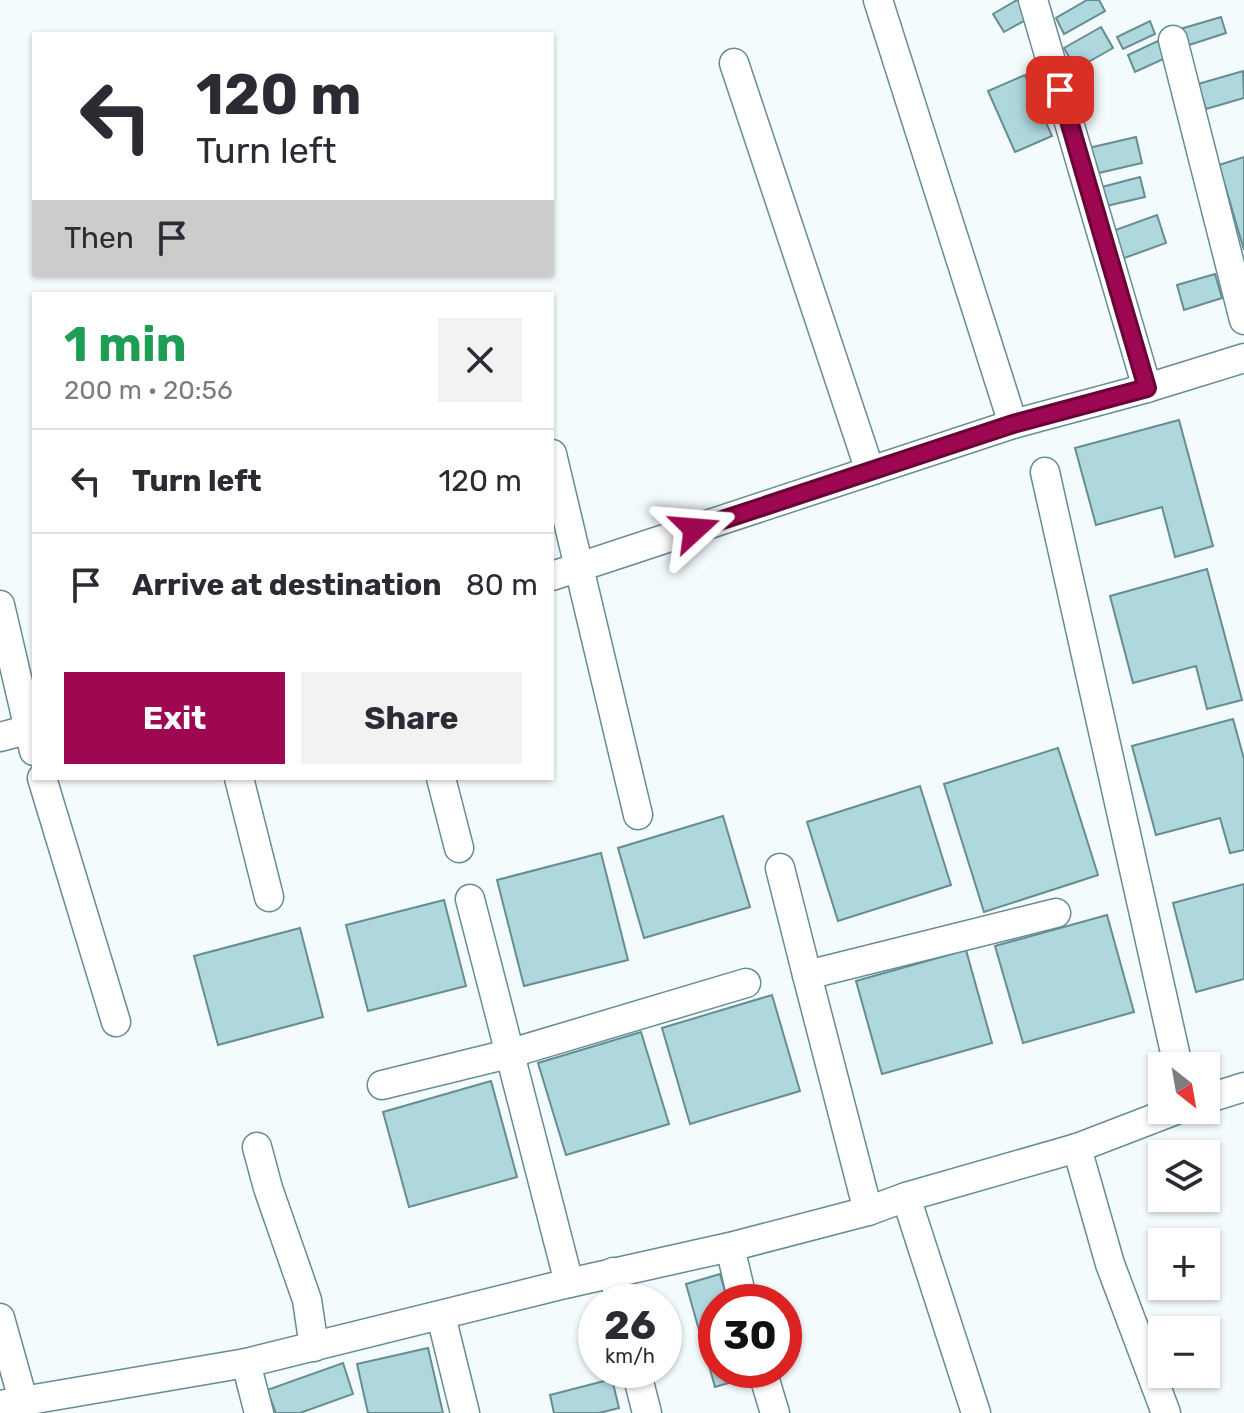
<!DOCTYPE html>
<html lang="en">
<head>
<meta charset="utf-8">
<style>
	:root { --surface:#fff; --page:#f2f2f3; --text:#2b2b33; --muted:#7c7c81; --line:#e1e1e2; --accent:#9e0751 }
	body { margin:0; font-family:Rubik,sans-serif; background:var(--page); color:var(--text); height:100vh; display:flex; flex-direction:column; font-size:30px; white-space:nowrap }
	* { box-sizing:border-box; margin:0 }
	p { font-size:26px; color:var(--muted) }
	.icon { flex:none; width:44px; height:44px; fill:none; stroke:currentColor; stroke-width:2; stroke-linecap:round; stroke-linejoin:round }
	.map { position:relative; flex:1; overflow:hidden }
	.drawer { position:absolute; left:32px; top:292px; width:522px; height:488px; display:flex; flex-direction:column; background:var(--surface); border-radius:0px; box-shadow:0 2px 6px #0004 }
	.drawer>* { flex:none }
	.guide { position:absolute; left:32px; top:32px; width:522px; height:244px; border-radius:0px; box-shadow:0 2px 6px #0004; background:#fff; color:var(--text); overflow:hidden }
	.needle { width:52px; rotate:149deg }
	.controls { position:absolute; left:1148px; top:1052px; display:grid; gap:16px }
	.controls a { display:grid; place-items:center; width:72px; height:72px; border-radius:0px; background:var(--surface); box-shadow:0 2px 6px #0004; font-size:40px }
	.speed { position:absolute; left:578px; top:1284px; display:flex; gap:16px; font-size:40px; font-weight:700; text-align:center }
	.speed>* { display:grid; place-content:center; width:104px; height:104px; border-radius:50%; background:var(--surface); box-shadow:0 2px 6px #0004; line-height:1 }
	.speed small { font-size:20px; font-weight:400 }
	.speed .limit { border:12px solid #d22; background:#fff; color:#111 }
	.pin { position:absolute; display:grid; place-items:center; width:68px; height:68px; color:#fff; margin:-34px; border-radius:16px; box-shadow:0 4px 12px #0006 }
	.me { position:absolute; width:88px; margin:-44px; rotate:71deg; stroke-linejoin:round; filter:drop-shadow(0 0 6px #0008) }
	.turn { display:flex; align-items:center; gap:28px; height:168px; padding:0 32px; font-size:36px }
	.turn .icon { width:104px; height:104px; stroke-width:2.5 }
	.turn b { display:block; font-size:56px; line-height:68px }
	.then { display:flex; align-items:center; height:76px; padding:0 32px; background:#0003; gap:16px; font-size:30px }
	.round { display:grid; place-items:center; flex:none; width:84px; height:84px; border-radius:0px; background:var(--page) }
	.overview { display:flex; align-items:center; justify-content:space-between; height:136px; padding:0 32px }
	h1 { font-size:48px; font-weight:700; line-height:60px; color:#1e9e55 }
	.action { display:flex; gap:16px; margin-top:auto; padding:16px 32px }
	.action a { flex:1; height:92px; border-radius:0px; background:var(--accent); color:#fff; font-size:32px; font-weight:700; line-height:92px; text-align:center }
	.action a+a { background:var(--page); color:var(--text) }
	ul { padding:0; list-style:none }
	li { display:flex; align-items:center; gap:24px; height:104px; padding:0 32px; border-top:2px solid var(--line) }
	li div { flex:1 }
	li b { display:block; font-size:30px }
	li em { font-style:normal }
	.map>svg:first-child { display:block }
	.building { fill:#aed8dd; stroke:#668d92; stroke-width:2 }
	.lines { fill:none; stroke-linecap:round; stroke-linejoin:round }
	.minor-casing { stroke:#668d92; stroke-width:31 }
	.minor { stroke:#fff; stroke-width:28 }
	.route-casing { stroke:#670535; stroke-width:20 }
	.route { stroke:#9e0751; stroke-width:14 }
</style>
</head>
<body>
<div class="map">
<svg width="1244" height="1413" viewBox="0 0 1244 1413">
	<rect width="100%" height="100%" fill="#f3fbfc"/>
	<!-- building -->
	<g class="building">
		<path d="M1017 0H1021L1031 17 1004 32 993 14Z"/>
		<path d="M1087 0H1099L1105 11 1064 34 1056 18Z"/>
		<path d="M1221 17 1226 33 1183 47 1177 30Z"/>
		<path d="M1150 21 1155 34 1123 49 1117 37Z"/>
		<path d="M1101 27 1113 48 1076 69 1064 48Z"/>
		<path d="M1162 39 1170 56 1135 72 1128 55Z"/>
		<path d="M1243 71 1244 98 1206 109 1198 84Z"/>
		<path d="M1025 75 1052 136 1015 152 988 91Z"/>
		<path d="M1136 137 1142 163 1090 175 1084 149Z"/>
		<path d="M1244 157V250L1219 165Z"/>
		<path d="M1140 177 1145 197 1102 207 1098 188Z"/>
		<path d="M1157 215 1166 243 1116 261 1107 233Z"/>
		<path d="M1215 274 1222 298 1184 310 1177 285Z"/>
		<path d="M1179 420 1213 546 1175 557 1162 507 1096 525 1075 448Z"/>
		<path d="M1207 569 1242 700 1207 709 1196 666 1133 683 1110 596Z"/>
		<path d="M1233 719 1244 759V850L1230 853 1220 818 1156 835 1132 746Z"/>
		<path d="M1058 748 1098 875 984 912 944 784Z"/>
		<path d="M920 786 951 885 838 921 807 822Z"/>
		<path d="M723 816 750 907 644 938 618 848Z"/>
		<path d="M601 853 628 960 524 986 497 880Z"/>
		<path d="M1244 884V979L1196 992 1173 903Z"/>
		<path d="M444 900 466 986 368 1011 346 925Z"/>
		<path d="M1107 915 1134 1012 1023 1043 995 946Z"/>
		<path d="M300 928 323 1017 218 1045 194 956Z"/>
		<path d="M966 950 992 1043 882 1074 856 981Z"/>
		<path d="M772 995 800 1091 690 1124 662 1028Z"/>
		<path d="M641 1032 669 1124 566 1155 538 1063Z"/>
		<path d="M491 1081 517 1177 409 1207 383 1112Z"/>
		<path d="M720 1274 728 1302H716V1370H747L749 1377 715 1387 686 1284Z"/>
		<path d="M428 1348 443 1413H368L357 1364Z"/>
		<path d="M343 1363 353 1394 300 1413H276L267 1390Z"/>
		<path d="M612 1379 619 1408 599 1413H554L550 1395Z"/>
	</g>
	<g class="lines">
		<!-- minor casing -->
		<g class="minor-casing">
			<g id="minor">
				<path d="M878 0 1013 424"/>
				<path d="M1033 0 1147 388"/>
				<path d="M1173 40 1244 320"/>
				<path d="M734 63 870 471"/>
				<path d="M552 454 638 815"/>
				<path d="M1045 472 1178 1066"/>
				<path d="M552 576 1013 424 1147 388 1244 358"/>
				<path d="M0 605 34 751"/>
				<path d="M0 737 34 728"/>
				<path d="M42 778 116 1022"/>
				<path d="M239 778 269 897"/>
				<path d="M441 778 459 848"/>
				<path d="M780 868 807 975"/>
				<path d="M470 899 569 1283"/>
				<path d="M382 1085 508 1054 746 983"/>
				<path d="M1206 1099 1244 1087"/>
				<path d="M257 1147 268 1188 307 1300 314 1347"/>
				<path d="M1077 1148 1110 1264 1166 1413"/>
				<path d="M906 1197 976 1413"/>
				<path d="M868 1211 807 975 1056 913"/>
				<path d="M730 1247 743 1302"/>
				<path d="M613 1272 620 1302"/>
				<path d="M441 1316 465 1413"/>
				<path d="M0 1318 23 1400"/>
				<path d="M246 1363 259 1413"/>
				<path d="M636 1370 647 1413"/>
				<path d="M762 1370 775 1413"/>
				<path d="M0 1405 246 1363 569 1283 730 1247 868 1211 906 1197 1077 1148 1176 1110"/>
			</g>
		</g>
		<!-- minor -->
		<use href="#minor" class="minor"/>
	</g>
	<g class="lines">
		<!-- route casing -->
		<g class="route-casing">
			<path id="route" d="M695 529 1013 424 1147 388 1060 90"/>
		</g>
		<!-- route -->
		<use href="#route" class="route"/>
	</g>
</svg>
<div class="controls">
<a><svg class="needle" viewBox="-14 -14 28 28"><path d="M0-13l5 13h-10z" fill="#e53935"/><path d="M0 13l5-13h-10z" fill="#7c7c81"/></svg></a>
<a><svg class="icon" aria-label="layers" viewBox="0 0 24 24"><path d="M12 4l9 5-9 5-9-5zM3 14l9 5 9-5"/></svg></a>
<a>+</a>
<a>−</a>
</div>
<div class="speed"><div>26<small>km/h</small></div><div class="limit">30</div></div>
<div class="pin" style="left:1060px;top:90px;background:#d93025"><svg class="icon" aria-label="arrive" viewBox="0 0 24 24"><path d="M6 21V4h12l-3 4 3 4H6"/></svg></div>
<svg class="me" style="left:695px;top:529px" viewBox="-20 -20 40 40"><path d="M0-17L14 15 0 8-14 15z" fill="#9e0751" stroke="#fff" stroke-width="4"/></svg>
<div class="guide">
<div class="turn"><svg class="icon" aria-label="left" viewBox="0 0 24 24"><path d="M17 20v-9H6M10 6l-5 5 5 5"/></svg><div><b>120 m</b>Turn left</div></div>
<div class="then">Then<svg class="icon" aria-label="arrive" viewBox="0 0 24 24"><path d="M6 21V4h12l-3 4 3 4H6"/></svg></div>
</div>
<section class="drawer">
<div class="overview"><div><h1>1 min</h1><p>200 m · 20:56</p></div><a class="round"><svg class="icon" aria-label="close" viewBox="0 0 24 24"><path d="M6 6l12 12M18 6L6 18"/></svg></a></div>
<ul>
<li><svg class="icon" aria-label="left" viewBox="0 0 24 24"><path d="M17 20v-9H6M10 6l-5 5 5 5"/></svg><div><b>Turn left</b></div><em>120 m</em></li>
<li><svg class="icon" aria-label="arrive" viewBox="0 0 24 24"><path d="M6 21V4h12l-3 4 3 4H6"/></svg><div><b>Arrive at destination</b></div><em>80 m</em></li>
</ul>
<div class="action"><a>Exit</a><a>Share</a></div>
</section>
</div>
</body>
</html>
